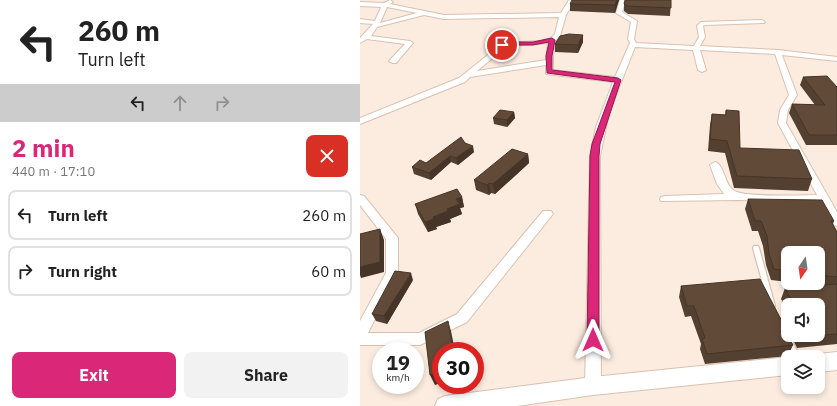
<!DOCTYPE html>
<html lang="en">
<head>
<meta charset="utf-8">
<style>
	:root { --surface:#fff; --page:#f2f2f2; --text:#222; --muted:#767676; --line:#e0e0e0; --accent:#db2777 }
	body { margin:0; font-family:"IBM Plex Sans",sans-serif; background:var(--page); color:var(--text); height:100vh; display:flex; flex-direction:column; font-size:15px; white-space:nowrap }
	* { box-sizing:border-box; margin:0 }
	p { font-size:13px; color:var(--muted) }
	.icon { flex:none; width:22px; height:22px; fill:none; stroke:currentColor; stroke-width:2; stroke-linecap:round; stroke-linejoin:round }
	.map { position:relative; flex:1; overflow:hidden }
	.details { display:flex; flex-direction:column; background:var(--surface); width:360px }
	.details>* { flex:none }
	.banner { background:#fff; color:var(--text); overflow:hidden }
	.needle { width:26px; rotate:193deg }
	.fabs { position:absolute; left:421px; top:246px; display:grid; gap:8px }
	.fabs a { display:grid; place-items:center; width:44px; height:44px; border-radius:8px; background:var(--surface); box-shadow:0 2px 6px #0003; font-size:20px }
	.speed { position:absolute; left:12px; top:342px; display:flex; gap:8px; font-size:20px; font-weight:700; text-align:center }
	.speed>* { display:grid; place-content:center; width:52px; height:52px; border-radius:50%; background:var(--surface); box-shadow:0 2px 6px #0003; line-height:1 }
	.speed small { font-size:10px; font-weight:400 }
	.speed .limit { border:6px solid #d22; background:#fff; color:#111 }
	.pin { position:absolute; display:grid; place-items:center; width:34px; height:34px; color:#fff; margin:-17px; border:2px solid #fff; border-radius:50%; box-shadow:0 1px 4px #0007 }
	.me { position:absolute; width:44px; margin:-22px; rotate:0deg; stroke-linejoin:round; filter:drop-shadow(0 0 3px #0008) }
	.turn { display:flex; align-items:center; gap:14px; height:84px; padding:0 12px; font-size:18px }
	.turn .icon { width:52px; height:52px; stroke-width:2.5 }
	.turn b { display:block; font-size:28px; line-height:34px }
	.lanes { display:flex; align-items:center; height:38px; padding:0 12px; background:#0003; justify-content:center; gap:20px; direction:ltr }
	.lanes .off { opacity:.35 }
	.round { display:grid; place-items:center; flex:none; width:42px; height:42px; border-radius:8px; background:var(--page) }
	.headline { display:flex; align-items:center; justify-content:space-between; height:68px; padding:0 12px }
	h1 { font-size:24px; font-weight:700; line-height:30px; color:var(--accent) }
	.action { display:flex; gap:8px; margin-top:auto; padding:8px 12px }
	.action a { flex:1; height:46px; border-radius:8px; background:var(--accent); color:#fff; font-size:16px; font-weight:700; line-height:46px; text-align:center }
	.action a+a { background:var(--page); color:var(--text) }
	ul { padding:0; list-style:none }
	li { display:flex; align-items:center; gap:12px; height:50px; margin:0 8px 6px; padding:0 4px; border:2px solid var(--line); border-radius:8px }
	li div { flex:1 }
	li b { display:block; font-size:15px }
	li em { font-style:normal }
	main { display:flex; flex:1; min-height:0 }
	.map>svg:first-child { display:block }
	.lines { fill:none; stroke-linecap:round; stroke-linejoin:round }
	.service-casing { stroke:#dac1af; stroke-width:2.5 }
	.minor-casing { stroke:#dac1af; stroke-width:2 }
	.tertiary-casing { stroke:#dac1af; stroke-width:2 }
	.service { fill:#fff; fill-rule:evenodd }
	.minor { fill:#fff; fill-rule:evenodd }
	.tertiary { fill:#fff; fill-rule:evenodd }
	.wall { fill:#544030 }
	.shaded-wall { fill:#453427 }
	.building { fill:#624a38; stroke:#453427 }
	.route { fill:#db2777; stroke:#8e194d }
</style>
</head>
<body>
<main>
<section class="details">
<div class="banner">
<div class="turn"><svg class="icon" aria-label="left" viewBox="0 0 24 24"><path d="M17 20v-9H6M10 6l-5 5 5 5"/></svg><div><b>260 m</b>Turn left</div></div>
<div class="lanes"><svg class="icon" aria-label="left" viewBox="0 0 24 24"><path d="M17 20v-9H6M10 6l-5 5 5 5"/></svg><svg class="icon off" aria-label="ahead" viewBox="0 0 24 24"><path d="M12 20V5M6 11l6-6 6 6"/></svg><svg class="icon off" aria-label="right" viewBox="0 0 24 24"><path d="M7 20v-9h11M14 6l5 5-5 5"/></svg></div>
</div>
<div class="headline"><div><h1>2 min</h1><p>440 m · 17:10</p></div><a class="round" style="background:#d93025;color:#fff"><svg class="icon" aria-label="close" viewBox="0 0 24 24"><path d="M6 6l12 12M18 6L6 18"/></svg></a></div>
<ul>
<li><svg class="icon" aria-label="left" viewBox="0 0 24 24"><path d="M17 20v-9H6M10 6l-5 5 5 5"/></svg><div><b>Turn left</b></div><em>260 m</em></li>
<li><svg class="icon" aria-label="right" viewBox="0 0 24 24"><path d="M7 20v-9h11M14 6l5 5-5 5"/></svg><div><b>Turn right</b></div><em>60 m</em></li>
</ul>
<div class="action"><a>Exit</a><a>Share</a></div>
</section>
<div class="map">
<svg width="477" height="406" viewBox="0 0 477 406">
	<rect width="100%" height="100%" fill="#fcece0"/>
	<g class="lines">
		<!-- service casing -->
		<g class="service-casing">
			<g id="service">
				<path d="M394 246H398L399 248 415 306 414 308 412 309 410 308 409 306 393 248Z"/>
				<path d="M428 338 431 339 440 357H432L424 341 425 339Z"/>
			</g>
		</g>
		<!-- minor casing -->
		<g class="minor-casing">
			<g id="minor">
				<path d="M30 0 33 2 30 4 84 15 201 13 209 0H215L206 15 200 36 195 41 193 56V70L255 77 270 43 268 39 271 22 256 13 260 0H266L262 12 277 21 274 39 276 43 334 46 339 37 337 26 341 22 402 20 405 22 404 23 345 25 343 26 345 37 340 46 418 50 477 57V61L422 55 437 95 428 110 426 123 477 212V226L473 225 461 202 378 200 301 201 300 199 301 197 305 196 364 194 357 184 350 165 355 162C364 164 364 183 373 190 383 198 441 195 457 195L418 123 420 110 429 95 415 54 340 50 346 70 342 72 338 70 333 50 275 47 249 113 240 156 241 386 239 391 233 393 227 391 225 386 230 156 236 127 253 82 186 74V65L110 77 105 82 0 124V118L99 78 143 43 180 41 191 38 195 34 199 17 84 19 64 15 17 27 11 36 50 41 53 43 36 63H33L29 61 45 44 7 39 0 43V38L13 24 0 23V19L15 21 21 7 0 6V2L24 3ZM27 7 57 13 20 23ZM188 43 186 60 117 71 147 46Z"/>
				<path d="M0 195 4 196 38 238V273L8 333H59L97 314 183 211H191L193 214 107 322 60 345H0V321L26 273V239L0 205Z"/>
			</g>
		</g>
		<!-- tertiary casing -->
		<g class="tertiary-casing">
			<g id="tertiary">
				<path d="M477 352V370L458 372V357H451L458 354Z"/>
				<path d="M428 357V375L233 395 157 406H75L78 399 85 396 233 377Z"/>
			</g>
		</g>
		<!-- service -->
		<use href="#service" class="service"/>
		<!-- minor -->
		<use href="#minor" class="minor"/>
		<!-- tertiary -->
		<use href="#tertiary" class="tertiary"/>
	</g>
	<!-- wall -->
	<g class="wall">
		<path d="M259 0 255 13 210 11V4Z"/>
		<path d="M311 0 310 16 268 14 264 11V4Z"/>
		<path d="M223 35V42L218 53 195 52V44Z"/>
		<path d="M443 77 477 87V145H446L429 113 432 104 455 105 440 85Z"/>
		<path d="M366 110 380 148 452 179 448 191 374 188 365 153 348 151 350 125 352 114 365 115Z"/>
		<path d="M154 112 155 118 147 127 134 124 133 118Z"/>
		<path d="M105 143 114 152 98 165 91 162 71 180 54 174 52 167 66 163Z"/>
		<path d="M168 154 169 163 135 194 131 193 129 195 116 190 114 180Z"/>
		<path d="M102 197 104 207 100 208 102 214 90 219 91 222 76 227 77 229 68 232 58 214 55 204Z"/>
		<path d="M388 199 474 221 473 224 477 232V344L437 348 431 335H458V305H428V312L421 299 425 288 459 286 436 283H458V253H428V282L411 280 406 265 403 246 398 231H392L385 209Z"/>
		<path d="M53 280 27 324 16 321 12 314Z"/>
		<path d="M321 286 431 339 430 340 433 345 428 356 345 364 340 349 341 344 331 316 325 317 319 297Z"/>
	</g>
	<!-- shaded-wall -->
	<g class="shaded-wall">
		<path d="M257 0H259L255 13V5Z"/>
		<path d="M223 35V42L218 53V45Z"/>
		<path d="M154 112 155 118 147 127V120Z"/>
		<path d="M113 146 114 152 98 165 96 158Z"/>
		<path d="M168 154 169 163 135 194 133 184Z"/>
		<path d="M90 156 91 162 71 180 69 173Z"/>
		<path d="M129 183 131 193 129 195 127 185Z"/>
		<path d="M102 197 104 207 100 208 102 214 90 219 91 222 76 227 77 229 68 232 65 222 87 209 96 199Z"/>
		<path d="M20 229 24 240V272L1 278 0 275V267Z"/>
		<path d="M51 273 53 280 27 324 24 316Z"/>
		<path d="M88 321 91 331 95 351H93Z"/>
		<path d="M81 372V383L75 385 70 375Z"/>
	</g>
	<!-- building -->
	<g class="building">
		<path d="M212 0H257L255 5 210 4Z"/>
		<path d="M265 0H311V8L268 6 264 4Z"/>
		<path d="M209 34 223 35 218 45 195 44 200 36Z"/>
		<path d="M467 76 477 87V135H449L432 104 465 105 443 77Z"/>
		<path d="M140 110 154 112 147 120 133 118Z"/>
		<path d="M366 110 379 111 380 148 439 150 452 179 377 176 367 141 350 139 352 114 366 115Z"/>
		<path d="M101 137 105 143 113 146 96 158 90 156 69 173 52 167 60 160 66 163Z"/>
		<path d="M152 149 168 154 133 184 129 183 127 185 114 180Z"/>
		<path d="M97 189 102 197 96 199 100 204 87 209 88 211 73 217 74 219 65 222 55 204Z"/>
		<path d="M388 199 462 200 474 221H471L477 232V277L458 275V253H428V271L414 269 409 254 407 236 401 221H395Z"/>
		<path d="M20 229V262L0 267V234Z"/>
		<path d="M35 271 51 273 24 316 12 314Z"/>
		<path d="M400 279 428 333V335H429L431 339H429L433 345 347 354 342 339 345 338 334 306H327L321 286Z"/>
		<path d="M477 284V334L442 337 440 335H458V305H434L425 288Z"/>
		<path d="M88 321 93 351H81V372L70 375 65 332Z"/>
	</g>
	<!-- route -->
	<path class="route" d="M192 38 195 40 192 56V70L258 78 261 80 240 144 239 156V340L238 344 233 346 229 344 227 340 230 156 232 144 255 82 187 73 186 56 189 42 173 45H149L142 47 139 45 148 42H173Z"/>
</svg>
<div class="fabs">
<a><svg class="needle" viewBox="-14 -14 28 28"><path d="M0-13l5 13h-10z" fill="#e53935"/><path d="M0 13l5-13h-10z" fill="#767676"/></svg></a>
<a><svg class="icon" aria-label="sound" viewBox="0 0 24 24"><path d="M4 9h4l5-4v14l-5-4H4zM17 9q2 3 0 6"/></svg></a>
<a><svg class="icon" aria-label="layers" viewBox="0 0 24 24"><path d="M12 4l9 5-9 5-9-5zM3 14l9 5 9-5"/></svg></a>
</div>
<div class="speed"><div>19<small>km/h</small></div><div class="limit">30</div></div>
<div class="pin" style="left:142px;top:45px;background:#d93025"><svg class="icon" aria-label="arrive" viewBox="0 0 24 24"><path d="M6 21V4h12l-3 4 3 4H6"/></svg></div>
<svg class="me" style="left:233px;top:340px" viewBox="-20 -20 40 40"><path d="M0-17L14 15 0 8-14 15z" fill="#db2777" stroke="#fff" stroke-width="4"/></svg>
</div>
</main>
</body>
</html>
